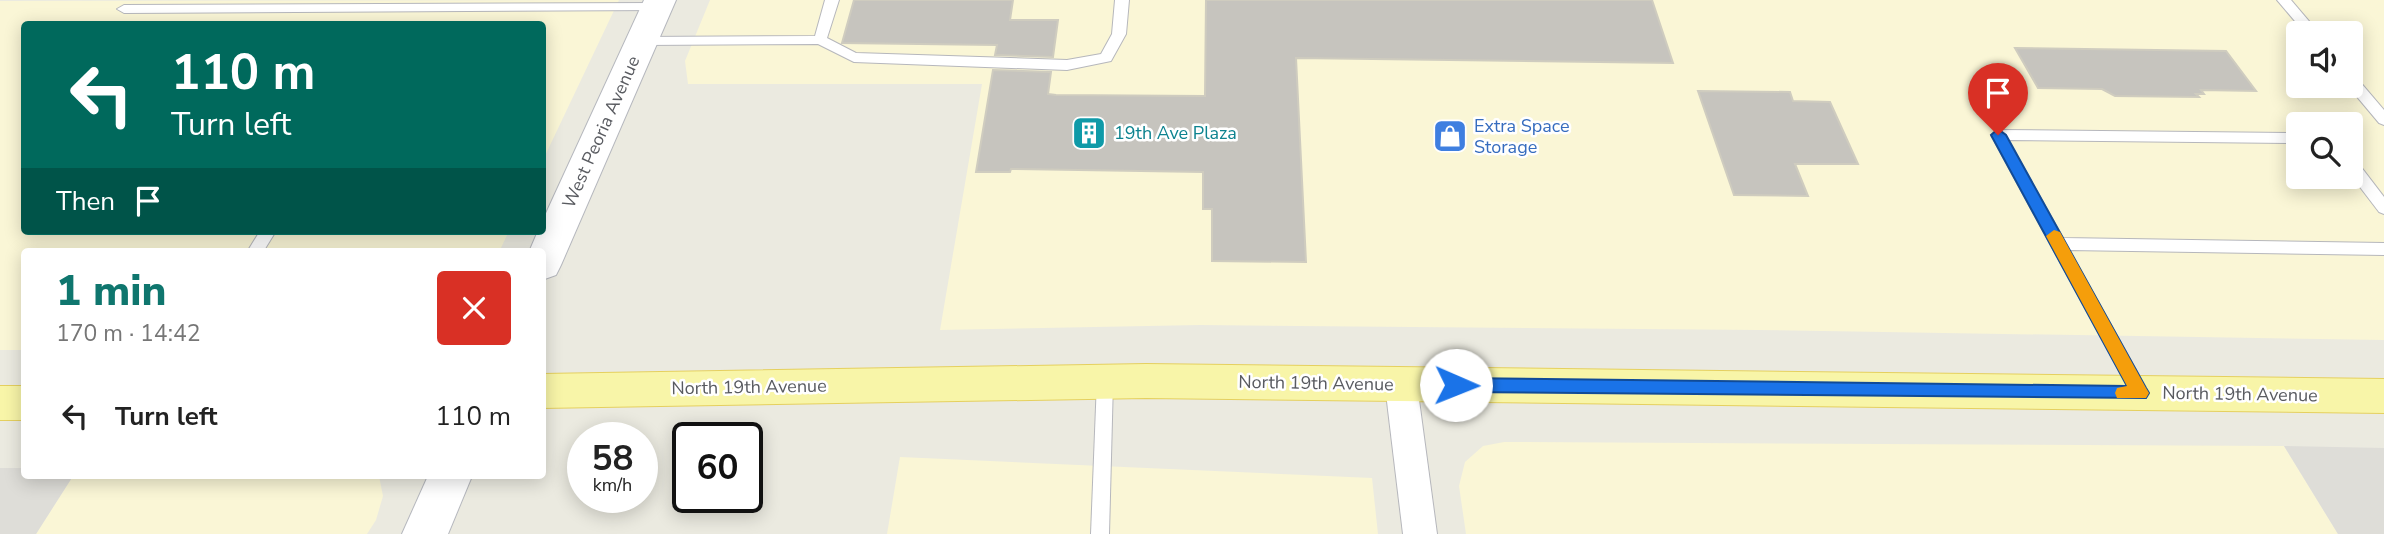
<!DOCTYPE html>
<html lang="en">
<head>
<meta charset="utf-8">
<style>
	:root { --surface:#fff; --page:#f2f2f2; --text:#222; --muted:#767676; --accent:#0f766e }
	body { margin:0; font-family:"Nunito Sans",sans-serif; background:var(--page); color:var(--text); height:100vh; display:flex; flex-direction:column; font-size:26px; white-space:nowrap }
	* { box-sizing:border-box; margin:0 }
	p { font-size:23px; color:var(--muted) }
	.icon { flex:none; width:38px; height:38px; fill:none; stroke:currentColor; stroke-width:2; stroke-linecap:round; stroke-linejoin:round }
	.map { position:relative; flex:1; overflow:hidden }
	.panel { position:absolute; left:21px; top:248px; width:525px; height:231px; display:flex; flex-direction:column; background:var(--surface); border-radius:7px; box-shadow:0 4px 18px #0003 }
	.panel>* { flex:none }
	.banner { position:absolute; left:21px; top:21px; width:525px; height:214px; border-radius:7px; box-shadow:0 4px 18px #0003; background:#00695c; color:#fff; overflow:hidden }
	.controls { position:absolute; left:2286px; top:21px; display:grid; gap:14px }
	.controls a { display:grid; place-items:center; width:77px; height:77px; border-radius:7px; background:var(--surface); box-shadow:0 4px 18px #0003; font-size:35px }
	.speed { position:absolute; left:567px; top:422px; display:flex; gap:14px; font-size:35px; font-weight:700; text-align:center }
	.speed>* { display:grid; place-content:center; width:91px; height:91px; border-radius:50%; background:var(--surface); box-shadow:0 4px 18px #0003; line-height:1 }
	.speed small { font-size:18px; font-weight:400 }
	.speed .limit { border:4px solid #111; border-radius:10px; background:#fff; color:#111 }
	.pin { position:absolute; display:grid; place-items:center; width:60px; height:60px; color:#fff; margin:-72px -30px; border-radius:50% 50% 50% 0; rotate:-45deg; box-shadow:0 0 7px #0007 }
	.pin .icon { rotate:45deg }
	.me { position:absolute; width:77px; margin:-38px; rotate:91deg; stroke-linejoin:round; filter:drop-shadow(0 0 5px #0008) }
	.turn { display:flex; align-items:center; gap:24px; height:147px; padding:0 35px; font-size:32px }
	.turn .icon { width:91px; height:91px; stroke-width:2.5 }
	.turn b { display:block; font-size:49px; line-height:60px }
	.then { display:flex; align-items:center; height:66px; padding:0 35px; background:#0003; gap:14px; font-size:26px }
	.round { display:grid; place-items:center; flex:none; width:74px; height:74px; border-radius:7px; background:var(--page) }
	.headline { display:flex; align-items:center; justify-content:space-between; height:119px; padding:0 35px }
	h1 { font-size:42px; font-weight:800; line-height:52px; color:var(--accent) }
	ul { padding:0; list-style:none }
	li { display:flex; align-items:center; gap:21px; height:98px; padding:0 35px }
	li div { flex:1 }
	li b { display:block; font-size:26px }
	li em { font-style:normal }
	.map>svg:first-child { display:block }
	.commercial { fill:#faf6d6; fill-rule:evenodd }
	.industrial { fill:#deddd8 }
	.building { fill:#c6c4be; stroke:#cfccbf; stroke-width:2 }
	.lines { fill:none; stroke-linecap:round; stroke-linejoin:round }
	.service-casing { stroke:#b6b7bc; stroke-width:2 }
	.minor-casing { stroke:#b6b7bc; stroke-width:2 }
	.secondary-casing { stroke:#b6b8be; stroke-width:2 }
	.primary-casing { stroke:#e5d05f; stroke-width:2 }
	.service { fill:#fff; fill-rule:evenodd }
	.minor { fill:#fff; fill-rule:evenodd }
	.secondary { fill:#fff; fill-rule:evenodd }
	.primary { fill:#f8f5a8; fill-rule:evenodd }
	.route { fill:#1a73e8; stroke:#114b97; stroke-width:2 }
	.slow { fill:#f59e0b }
	.labels { text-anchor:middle; stroke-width:5; stroke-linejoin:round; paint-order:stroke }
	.shop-label { font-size:18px; fill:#366cbe; stroke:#fff; text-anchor:start }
	.street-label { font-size:18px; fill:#595b60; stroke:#fff }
	.culture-label { font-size:18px; fill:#0d838f; stroke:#fff; text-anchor:start }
</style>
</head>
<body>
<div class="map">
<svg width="2384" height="534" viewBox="0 0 2384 534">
	<rect width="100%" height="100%" fill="#ebeae0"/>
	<!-- commercial -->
	<g class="commercial">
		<path d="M619 0 543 160 542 24H24V231H509L499 252H24V350H0V1Z"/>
		<path d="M710 0H2384V340L1759 330 1200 325 940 330 982 84H688L685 61ZM2298 33H2350V86H2298ZM2298 124H2350V177H2298Z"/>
		<path d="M1504 442 2284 446 2338 534H1466L1459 486 1465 462 1483 446Z"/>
		<path d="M900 457 1372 478 1378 534H887Z"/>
		<path d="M73 476H379L383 496 376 520 367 534H36Z"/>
	</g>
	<!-- industrial -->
	<g class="industrial">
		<path d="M2284 446 2384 448V534H2338Z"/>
		<path d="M0 468H24V476H73L36 534H0Z"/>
	</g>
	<!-- building -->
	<g class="building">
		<path d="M854 0H1013L1010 20H1058L1053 57 995 55 997 45 842 43Z"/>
		<path d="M1206 0H1652L1673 63 1296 58 1306 262 1212 261V209H1203V172L1011 169 1010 172H976L993 70 1051 72 1048 94 1056 95 1205 96Z"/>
		<path d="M2015 48 2226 51 2256 91 2201 90 2204 94H2196L2199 97 2115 96 2102 89 2038 88Z"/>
		<path d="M1698 91 1790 92 1793 101 1830 102 1858 164H1795L1808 196 1734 195Z"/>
	</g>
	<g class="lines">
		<!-- service casing -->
		<g class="service-casing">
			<g id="service">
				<path d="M825 0H839L827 38 856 53 1067 60 1101 54 1112 34 1115 0H1129L1126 34 1111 61 1067 70 854 62 818 44 642 45 635 41 642 37 815 36Z"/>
				<path d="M2277 0H2291L2319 33H2305Z"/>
				<path d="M657 3 662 4V10L124 13 117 9 124 5Z"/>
				<path d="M2350 74 2355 76 2384 110V125L2379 123 2348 86H2350Z"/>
				<path d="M1998 130 2298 133V143L2008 140 2063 238 2384 243V255L2069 250 2149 393 2146 398 2140 400 2134 398 1991 135Z"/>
				<path d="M2350 158 2355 159 2384 197V214L2379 212 2350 174Z"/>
				<path d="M260 231H276L263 252H247Z"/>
				<path d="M1105 374 1111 376 1113 381 1109 534H1091L1097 381 1099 376Z"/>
			</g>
		</g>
		<!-- minor casing -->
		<g class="minor-casing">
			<path id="minor" d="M1401 372 1412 376 1417 385 1437 534H1403L1385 385 1390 376Z"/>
		</g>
		<!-- secondary casing -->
		<g class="secondary-casing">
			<g id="secondary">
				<path d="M644 0H676L561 265 556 275 542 280V252H529L538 231H542V222Z"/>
				<path d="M428 476H472L448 534H402Z"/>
			</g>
		</g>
		<!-- primary casing -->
		<g class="primary-casing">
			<g id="primary">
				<path d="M1146 364 2384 379V413L1146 398 542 408V374Z"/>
				<rect x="0" y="386" width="24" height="34"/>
			</g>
		</g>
		<!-- service -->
		<use href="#service" class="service"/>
		<!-- minor -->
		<use href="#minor" class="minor"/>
		<!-- secondary -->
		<use href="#secondary" class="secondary"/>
		<!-- primary -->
		<use href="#primary" class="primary"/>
	</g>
	<!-- route -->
	<path class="route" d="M1998 129 2006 135 2146 388 2149 393 2146 398 1456 392 1447 385 1456 378 2127 386 1991 135Z"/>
	<!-- slow -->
	<path class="slow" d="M2054 230 2060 232 2146 388 2149 393 2146 398H2117L2115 393 2117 388 2127 386 2046 236Z"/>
	<!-- icons -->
	<defs>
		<g id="building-square" transform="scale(1.75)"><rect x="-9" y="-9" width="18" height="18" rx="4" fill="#0f9aa8" stroke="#fff"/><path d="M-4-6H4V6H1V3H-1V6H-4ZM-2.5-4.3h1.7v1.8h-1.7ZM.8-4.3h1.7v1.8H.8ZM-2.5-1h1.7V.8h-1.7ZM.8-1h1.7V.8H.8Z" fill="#fff"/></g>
		<g id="shop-square" transform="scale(1.75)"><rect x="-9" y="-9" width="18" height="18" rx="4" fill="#3f7fe0" stroke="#fff"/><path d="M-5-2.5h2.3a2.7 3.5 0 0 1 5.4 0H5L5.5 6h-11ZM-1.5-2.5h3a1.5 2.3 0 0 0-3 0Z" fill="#fff"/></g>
	</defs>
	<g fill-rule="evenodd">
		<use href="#building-square" x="1089" y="133"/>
		<use href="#shop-square" x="1450" y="136"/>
	</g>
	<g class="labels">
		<!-- shop labels -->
		<g class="shop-label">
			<text x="1474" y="132">Extra Space<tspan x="1474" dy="21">Storage</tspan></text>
		</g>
		<!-- street labels -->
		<g class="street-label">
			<text transform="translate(601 132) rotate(-66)" y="6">West Peoria Avenue</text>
			<text transform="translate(1316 383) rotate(1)" y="6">North 19th Avenue</text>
			<text transform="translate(749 387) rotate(-1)" y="6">North 19th Avenue</text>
			<text transform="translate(2240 394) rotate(1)" y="6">North 19th Avenue</text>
		</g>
		<!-- culture labels -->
		<g class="culture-label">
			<text x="1114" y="139">19th Ave Plaza</text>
		</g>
	</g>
</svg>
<div class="controls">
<a><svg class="icon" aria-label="sound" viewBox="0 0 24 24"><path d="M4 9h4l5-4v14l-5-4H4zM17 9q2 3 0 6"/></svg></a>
<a><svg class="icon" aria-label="search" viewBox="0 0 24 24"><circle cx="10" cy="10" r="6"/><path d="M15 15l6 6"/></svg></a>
</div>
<div class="speed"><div>58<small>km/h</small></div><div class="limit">60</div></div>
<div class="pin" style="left:1998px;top:135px;background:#d93025"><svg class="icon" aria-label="arrive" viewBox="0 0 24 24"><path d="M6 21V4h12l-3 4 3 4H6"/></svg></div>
<svg class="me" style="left:1456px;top:385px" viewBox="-20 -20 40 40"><circle r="19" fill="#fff"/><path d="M0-13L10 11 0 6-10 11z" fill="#1a73e8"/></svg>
<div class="banner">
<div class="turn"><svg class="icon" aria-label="left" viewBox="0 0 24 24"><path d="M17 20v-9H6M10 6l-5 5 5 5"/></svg><div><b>110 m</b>Turn left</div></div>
<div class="then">Then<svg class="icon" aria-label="arrive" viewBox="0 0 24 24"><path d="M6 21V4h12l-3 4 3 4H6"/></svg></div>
</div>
<section class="panel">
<div class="headline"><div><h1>1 min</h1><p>170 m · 14:42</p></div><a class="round" style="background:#d93025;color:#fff"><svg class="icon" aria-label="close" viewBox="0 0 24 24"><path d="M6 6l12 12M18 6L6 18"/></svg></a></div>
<ul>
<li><svg class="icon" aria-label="left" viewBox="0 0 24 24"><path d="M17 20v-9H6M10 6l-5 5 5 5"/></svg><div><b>Turn left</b></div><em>110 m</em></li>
</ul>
</section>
</div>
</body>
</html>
